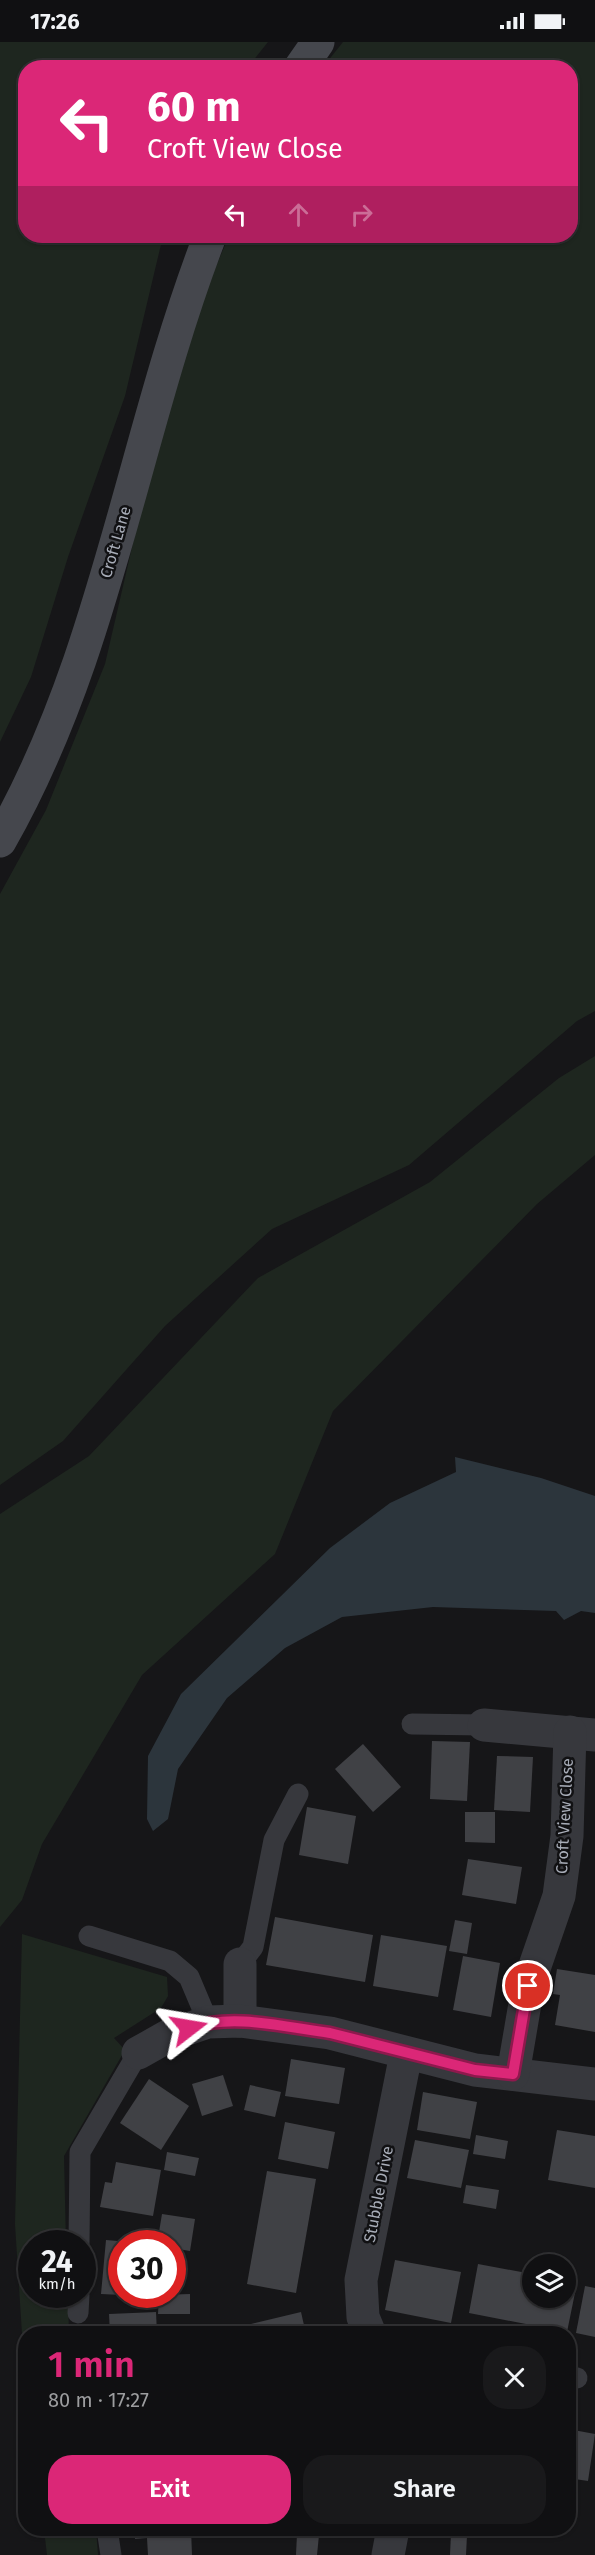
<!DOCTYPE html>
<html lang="en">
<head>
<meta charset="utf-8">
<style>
	:root { --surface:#101012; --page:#19191b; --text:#f1f3f6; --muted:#9c9d9f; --line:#303032; --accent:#db2777 }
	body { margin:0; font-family:"Fira Sans",sans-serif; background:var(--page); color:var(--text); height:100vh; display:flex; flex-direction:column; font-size:22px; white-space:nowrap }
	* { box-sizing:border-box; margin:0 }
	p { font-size:20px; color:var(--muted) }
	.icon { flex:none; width:33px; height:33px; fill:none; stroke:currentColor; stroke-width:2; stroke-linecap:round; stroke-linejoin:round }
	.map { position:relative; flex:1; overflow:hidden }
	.drawer { position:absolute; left:18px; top:2284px; width:558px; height:210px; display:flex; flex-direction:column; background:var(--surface); border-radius:24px; box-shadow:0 2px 4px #0004,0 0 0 2px var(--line) }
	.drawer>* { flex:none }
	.guide { position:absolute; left:18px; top:18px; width:560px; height:183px; border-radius:24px; box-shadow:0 2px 4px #0004,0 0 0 2px var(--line); background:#db2777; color:#fff; overflow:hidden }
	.tools { position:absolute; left:522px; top:2212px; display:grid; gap:12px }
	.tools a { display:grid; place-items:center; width:54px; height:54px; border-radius:50%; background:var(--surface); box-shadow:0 2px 4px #0004,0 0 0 2px var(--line); font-size:30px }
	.speed { position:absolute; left:18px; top:2188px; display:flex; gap:12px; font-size:30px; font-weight:700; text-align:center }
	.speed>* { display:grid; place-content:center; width:78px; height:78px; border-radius:50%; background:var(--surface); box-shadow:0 2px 4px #0004,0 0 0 2px var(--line); line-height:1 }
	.speed small { font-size:15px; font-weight:400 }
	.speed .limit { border:9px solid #d22; background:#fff; color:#111 }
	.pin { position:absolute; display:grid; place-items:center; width:51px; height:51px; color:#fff; margin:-26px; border:3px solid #fff; border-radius:50%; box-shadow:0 2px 6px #0007 }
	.me { position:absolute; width:66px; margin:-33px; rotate:76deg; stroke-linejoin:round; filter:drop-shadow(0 0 4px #0008) }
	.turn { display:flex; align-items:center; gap:21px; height:126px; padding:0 30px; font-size:27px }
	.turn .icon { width:78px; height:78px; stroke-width:2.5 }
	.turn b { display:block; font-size:42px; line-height:51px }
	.lanes { display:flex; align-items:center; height:57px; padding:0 30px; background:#0003; justify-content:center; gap:30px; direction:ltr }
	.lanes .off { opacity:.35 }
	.round { display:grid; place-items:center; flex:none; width:63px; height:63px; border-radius:24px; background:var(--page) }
	.headline { display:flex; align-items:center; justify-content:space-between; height:102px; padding:0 30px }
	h1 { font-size:36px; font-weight:600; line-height:45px; color:var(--accent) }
	.action { display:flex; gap:12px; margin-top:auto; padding:12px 30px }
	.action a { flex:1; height:69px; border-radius:24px; background:var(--accent); color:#fff; font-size:24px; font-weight:600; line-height:69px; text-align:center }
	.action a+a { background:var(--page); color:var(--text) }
	.status { display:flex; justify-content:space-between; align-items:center; height:42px; padding:0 30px; background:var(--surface); direction:ltr }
	.status svg { height:16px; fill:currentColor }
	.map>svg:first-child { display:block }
	.green { fill:#1e261f }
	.water { fill:#2c353c }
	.building { fill:#404145 }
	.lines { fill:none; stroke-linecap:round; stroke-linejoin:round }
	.lane { stroke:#37383d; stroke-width:21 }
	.street { stroke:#37383d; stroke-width:33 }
	.secondary { stroke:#45474d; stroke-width:33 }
	.route-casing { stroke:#8e194d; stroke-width:15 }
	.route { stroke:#db2777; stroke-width:10 }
	.labels { text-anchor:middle; stroke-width:5; stroke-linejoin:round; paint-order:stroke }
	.street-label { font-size:16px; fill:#a8adb8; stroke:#111113 }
</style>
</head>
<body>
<div class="status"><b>17:26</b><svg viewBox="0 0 49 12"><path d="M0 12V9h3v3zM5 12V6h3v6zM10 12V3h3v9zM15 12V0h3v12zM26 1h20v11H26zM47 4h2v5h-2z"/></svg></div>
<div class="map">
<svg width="595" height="2513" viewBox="0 0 595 2513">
	<rect width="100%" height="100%" fill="#161618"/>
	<!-- green -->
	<g class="green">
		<path d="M0 0H268L248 25 26 26V194H163L125 354 68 515 31 635 0 700Z"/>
		<path d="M343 0H595V969L577 979 409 1123 272 1187 165 1284 63 1399 0 1443V852L46 768 105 622 149 432 197 268 229 194H570V26L323 25Z"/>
		<path d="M595 1014V1113L537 1162 333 1369 275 1512 142 1633 42 1802 22 1858 0 1885V1472L89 1414 258 1236 430 1140 559 1036Z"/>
		<path d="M22 1892 167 1935 168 1954 161 1966 114 1996 125 2008 64 2114 66 2202H32V2253H68L69 2292H26L25 2339 15 2182Z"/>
		<path d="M44 2487H96L98 2513H47Z"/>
	</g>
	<!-- water -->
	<path class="water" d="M455 1415 541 1436 595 1454V1571L581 1569 564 1578 556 1569 433 1565 342 1575 285 1606 227 1656 178 1727 168 1777 153 1789 147 1777 148 1714 181 1652 330 1506 390 1461 456 1430Z"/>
	<!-- building -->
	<g class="building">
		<path d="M432 1699 470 1700 467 1759 430 1757Z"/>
		<path d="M363 1702 401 1745 373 1770 335 1727Z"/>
		<path d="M497 1714 533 1715 530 1770 494 1768Z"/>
		<path d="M307 1765 356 1774 348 1822 299 1813Z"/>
		<path d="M465 1770H495V1801L465 1800Z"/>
		<path d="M468 1817 522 1825 516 1862 462 1853Z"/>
		<path d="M275 1875 373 1893 365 1940 266 1923Z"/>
		<path d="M455 1878 472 1881 467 1912 449 1909Z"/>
		<path d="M381 1893 447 1904 438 1955 373 1944Z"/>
		<path d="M463 1914 500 1921 491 1975 453 1968Z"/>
		<path d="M557 1927 595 1933V1990L555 1983 560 1953 553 1952Z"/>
		<path d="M291 2017 345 2026 339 2062 285 2054Z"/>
		<path d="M223 2033 233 2064 202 2074 192 2042Z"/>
		<path d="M149 2037 189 2064 161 2108 120 2081Z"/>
		<path d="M250 2043 281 2050 275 2075 244 2068Z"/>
		<path d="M423 2050 477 2060 470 2097 417 2088Z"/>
		<path d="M285 2080 335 2090 328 2127 278 2117Z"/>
		<path d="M557 2088 595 2094V2146L548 2138Z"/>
		<path d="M476 2093 508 2099 505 2117 473 2112Z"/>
		<path d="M415 2098 469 2108 461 2146 407 2136Z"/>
		<path d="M167 2110 199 2116 195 2134 164 2128Z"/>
		<path d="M116 2120 161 2128 153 2174 100 2165 105 2140 112 2141Z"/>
		<path d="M267 2129 316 2137 296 2251 247 2242Z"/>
		<path d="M466 2143 499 2148 496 2167 463 2161Z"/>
		<path d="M162 2172 195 2177 190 2209 172 2206V2202H157Z"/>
		<path d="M106 2198 129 2200 122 2202V2253L101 2252Z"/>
		<path d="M395 2218 461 2230 451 2281 385 2268Z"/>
		<path d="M478 2222 532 2232V2256H566V2238L577 2241 567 2290 469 2271Z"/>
		<path d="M585 2244 595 2246V2295L576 2291Z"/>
		<path d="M190 2252V2272H158L159 2253Z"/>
		<path d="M156 2270 157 2292H110L109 2272Z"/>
		<path d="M301 2270 306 2292H254L251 2282Z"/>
		<path d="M568 2387 595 2392 588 2439 568 2436Z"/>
		<path d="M135 2487H191L192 2513H148L147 2496 135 2497Z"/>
		<path d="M451 2491 467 2493 466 2513H450Z"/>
		<path d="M297 2492 319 2493 317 2513H296Z"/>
	</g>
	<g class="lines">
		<!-- lane -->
		<g class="lane">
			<path d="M412 1682 484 1683"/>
			<path d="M89 1894 170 1919 189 1935 208 1980"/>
			<path d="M240 1922 253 1905 274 1798 298 1752"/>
			<path d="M79 2202 80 2110 138 2011"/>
			<path d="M78 2271 79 2253"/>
			<path d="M568 2334 577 2336"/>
			<path d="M107 2487 111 2513"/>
		</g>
		<!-- street -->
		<g class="street">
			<path d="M484 1683 595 1693"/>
			<path d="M240 1979V1922"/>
			<path d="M138 2011 170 1993 208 1980 240 1979 330 1991 475 2028 595 2042"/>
			<path d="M513 2032 528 1944 559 1854 567 1794 570 1690"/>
			<path d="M370 2292 363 2275 361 2238 406 2012"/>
			<path d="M388 2513 393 2487"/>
		</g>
		<!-- secondary -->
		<g class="secondary">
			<path d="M300 26 318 0"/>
			<path d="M0 799C107 612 133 393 210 194"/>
		</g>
	</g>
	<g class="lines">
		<!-- route casing -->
		<g class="route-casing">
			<path id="route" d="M189 1986C234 1971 283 1985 330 1991L475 2028 513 2032 528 1944"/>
		</g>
		<!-- route -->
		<use href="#route" class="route"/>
	</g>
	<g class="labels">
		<!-- street labels -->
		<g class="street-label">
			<text transform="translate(115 500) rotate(-74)" y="6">Croft Lane</text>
			<text transform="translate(564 1774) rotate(-87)" y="6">Croft View Close</text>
			<text transform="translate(378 2152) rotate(-79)" y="6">Stubble Drive</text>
		</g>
	</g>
</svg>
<div class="tools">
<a><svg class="icon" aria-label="layers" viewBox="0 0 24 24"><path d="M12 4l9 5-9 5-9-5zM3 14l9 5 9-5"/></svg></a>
</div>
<div class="speed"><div>24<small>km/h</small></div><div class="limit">30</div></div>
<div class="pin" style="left:528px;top:1944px;background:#d93025"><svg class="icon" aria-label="arrive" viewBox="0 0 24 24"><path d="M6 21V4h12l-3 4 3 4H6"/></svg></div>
<svg class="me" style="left:189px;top:1986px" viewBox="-20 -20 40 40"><path d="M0-17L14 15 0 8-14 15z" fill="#db2777" stroke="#fff" stroke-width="4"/></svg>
<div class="guide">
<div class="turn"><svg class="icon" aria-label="left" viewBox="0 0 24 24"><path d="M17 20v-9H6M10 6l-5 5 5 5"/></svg><div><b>60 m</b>Croft View Close</div></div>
<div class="lanes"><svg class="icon" aria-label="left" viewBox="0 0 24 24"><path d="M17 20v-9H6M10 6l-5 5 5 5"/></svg><svg class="icon off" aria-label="ahead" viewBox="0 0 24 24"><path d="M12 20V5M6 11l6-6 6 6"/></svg><svg class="icon off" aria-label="right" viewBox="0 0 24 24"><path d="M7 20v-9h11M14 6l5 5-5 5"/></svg></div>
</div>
<section class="drawer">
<div class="headline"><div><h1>1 min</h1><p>80 m · 17:27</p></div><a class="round"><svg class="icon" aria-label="close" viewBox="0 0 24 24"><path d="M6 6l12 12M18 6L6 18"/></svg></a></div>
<div class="action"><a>Exit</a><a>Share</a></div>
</section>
</div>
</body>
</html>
